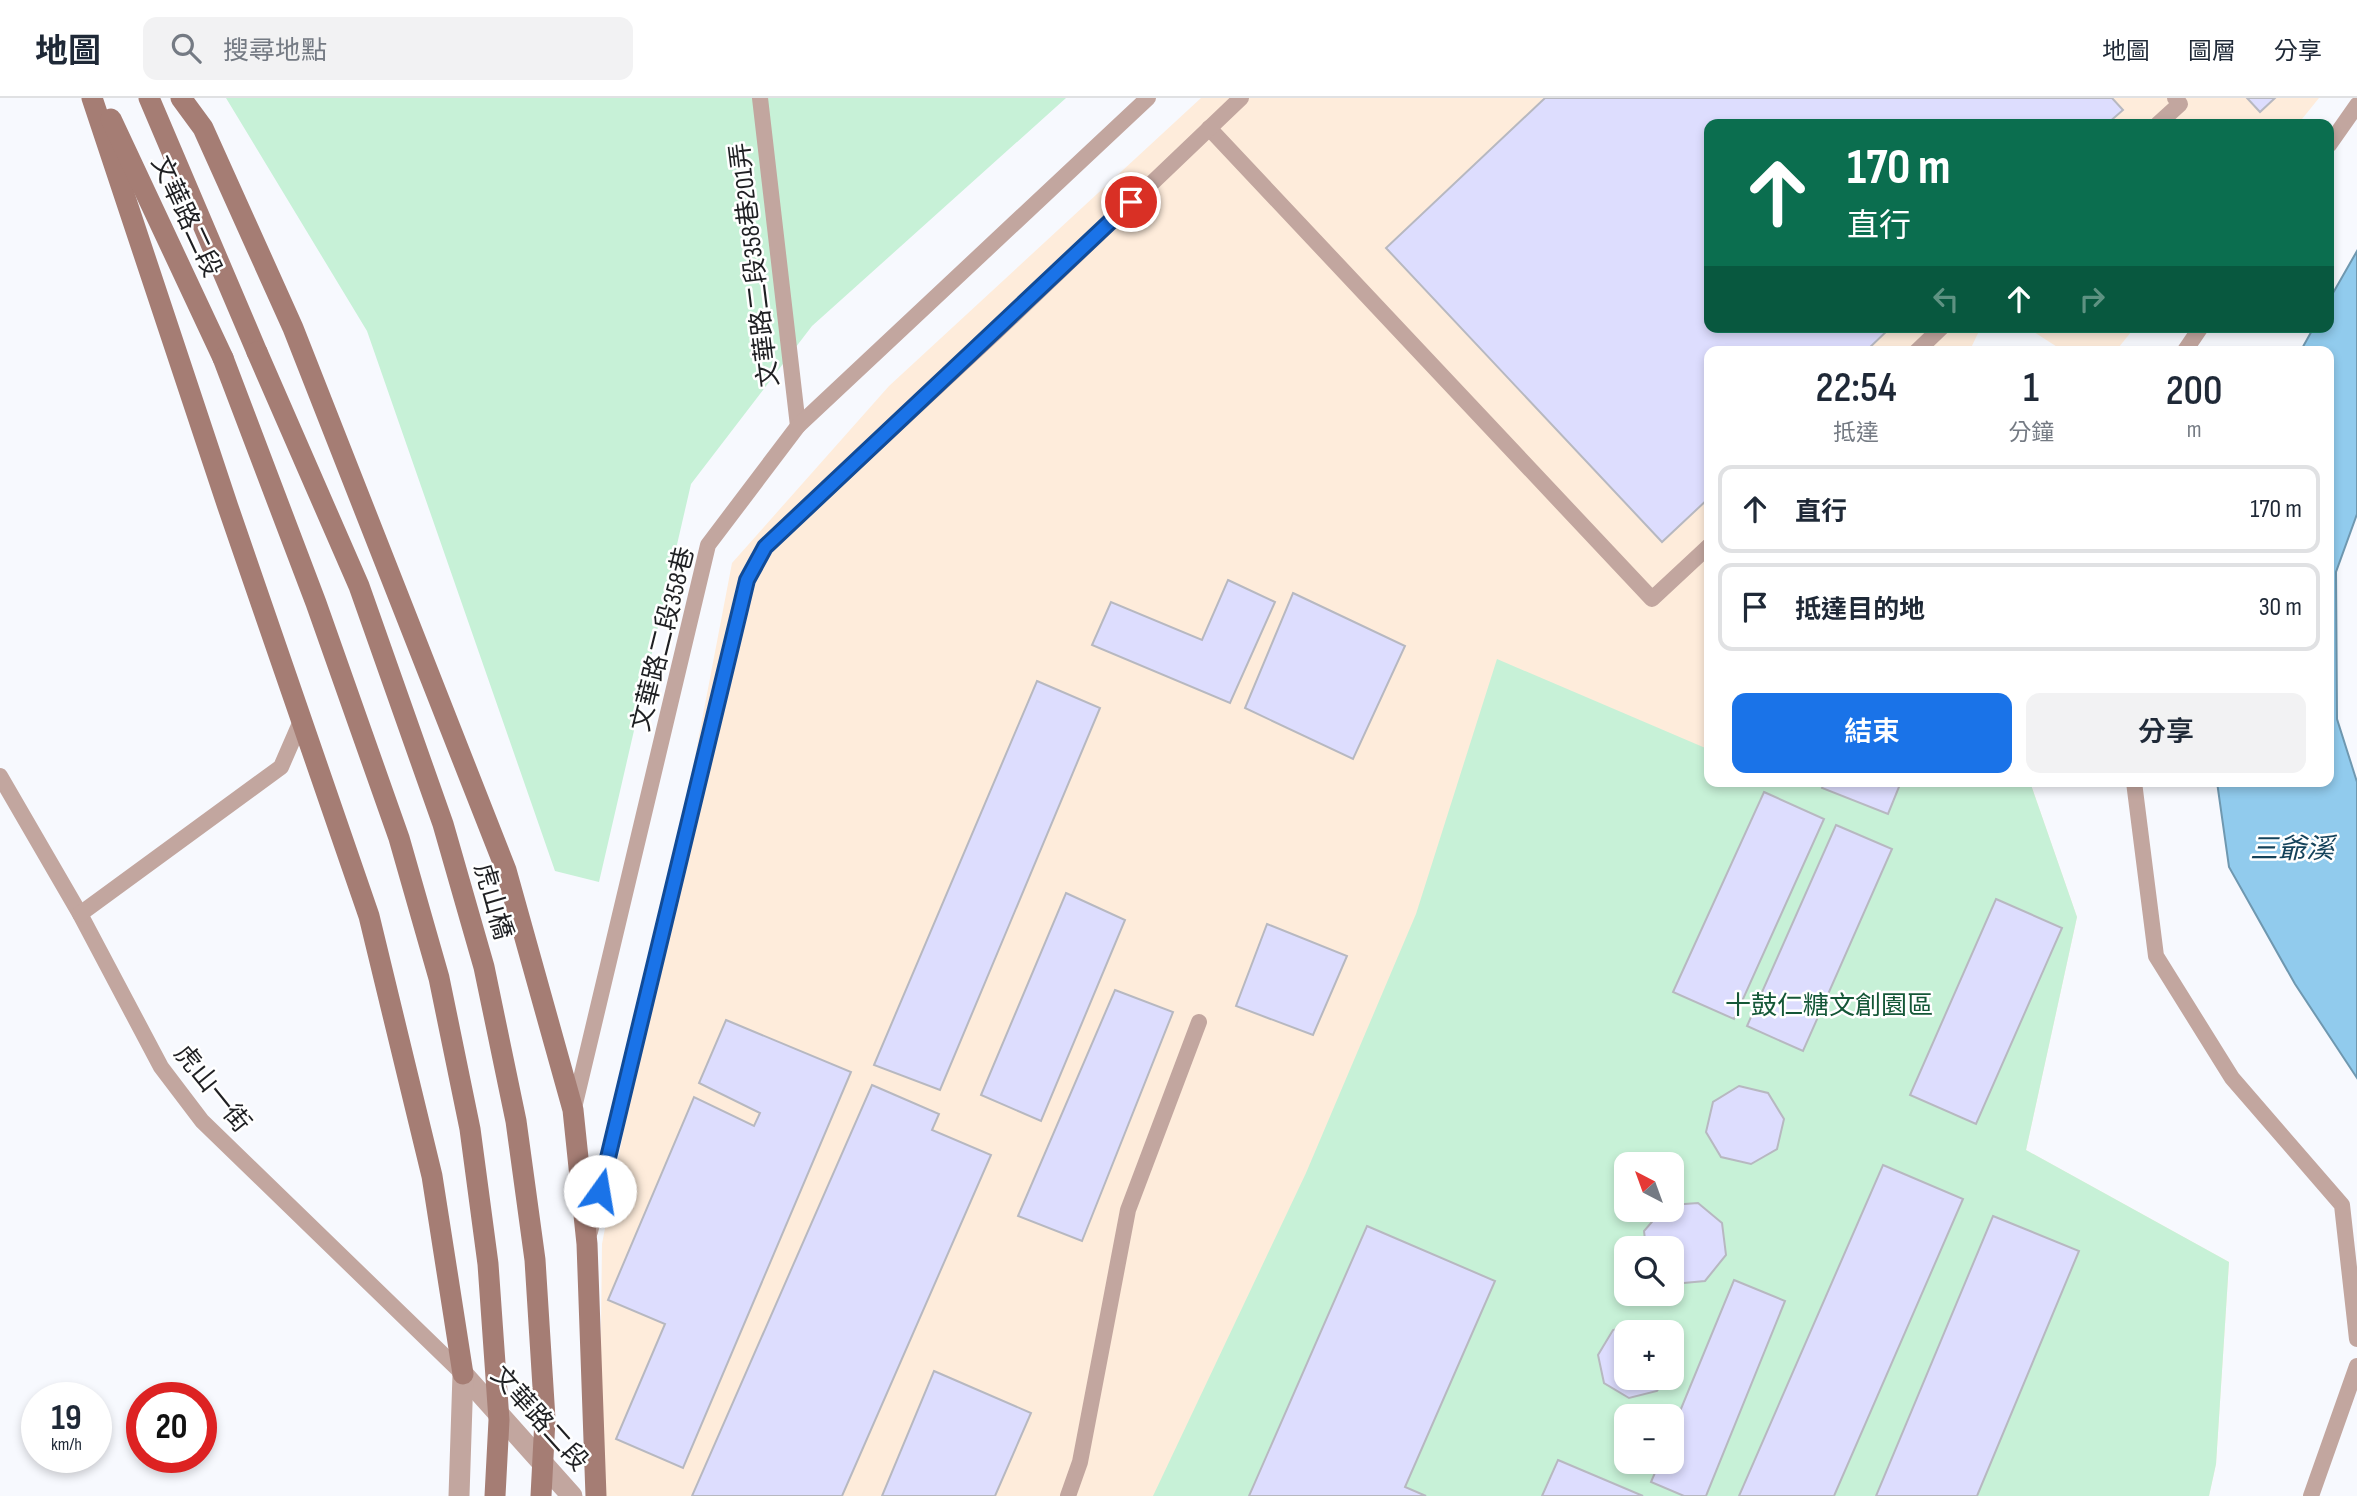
<!DOCTYPE html>
<html lang="zh-TW">
<head>
<meta charset="utf-8">
<style>
	:root { --surface:#fff; --page:#f2f2f3; --text:#1f2937; --muted:#747a83; --line:#e0e1e3; --accent:#1a73e8 }
	body { margin:0; font-family:"Sofia Sans Condensed","Noto Sans TC",sans-serif; background:var(--page); color:var(--text); height:100vh; display:flex; flex-direction:column; font-size:26px; white-space:nowrap }
	* { box-sizing:border-box; margin:0 }
	p { font-size:23px; color:var(--muted) }
	.icon { flex:none; width:38px; height:38px; fill:none; stroke:currentColor; stroke-width:2; stroke-linecap:round; stroke-linejoin:round }
	.map { position:relative; flex:1; overflow:hidden }
	.side { position:absolute; left:1704px; top:248px; width:630px; height:441px; display:flex; flex-direction:column; background:var(--surface); border-radius:14px; box-shadow:0 4px 10px #0003 }
	.side>* { flex:none }
	.guide { position:absolute; left:1704px; top:21px; width:630px; height:214px; border-radius:14px; box-shadow:0 4px 10px #0003; background:#0b6e4f; color:#fff; overflow:hidden }
	.needle { width:46px; rotate:319deg }
	.fabs { position:absolute; left:1614px; top:1054px; display:grid; gap:14px }
	.fabs a { display:grid; place-items:center; width:70px; height:70px; border-radius:14px; background:var(--surface); box-shadow:0 4px 10px #0003; font-size:35px }
	.speed { position:absolute; left:21px; top:1284px; display:flex; gap:14px; font-size:35px; font-weight:700; text-align:center }
	.speed>* { display:grid; place-content:center; width:91px; height:91px; border-radius:50%; background:var(--surface); box-shadow:0 4px 10px #0003; line-height:1 }
	.speed small { font-size:18px; font-weight:400 }
	.speed .limit { border:10px solid #d22; background:#fff; color:#111 }
	.pin { position:absolute; display:grid; place-items:center; width:60px; height:60px; color:#fff; margin:-30px; border:4px solid #fff; border-radius:50%; box-shadow:0 2px 7px #0007 }
	.me { position:absolute; width:77px; margin:-38px; rotate:13deg; stroke-linejoin:round; filter:drop-shadow(0 0 5px #0008) }
	.turn { display:flex; align-items:center; gap:24px; height:147px; padding:0 28px; font-size:32px }
	.turn .icon { width:91px; height:91px; stroke-width:2.5 }
	.turn b { display:block; font-size:49px; line-height:60px }
	.lanes { display:flex; align-items:center; height:66px; padding:0 28px; background:#0003; justify-content:center; gap:35px; direction:ltr }
	.lanes .off { opacity:.35 }
	.eta { display:flex; justify-content:space-evenly; align-items:center; height:119px; text-align:center }
	.eta b { font-size:42px; font-weight:600; line-height:49px }
	.button { display:flex; gap:14px; margin-top:auto; padding:14px 28px }
	.button a { flex:1; height:80px; border-radius:14px; background:var(--accent); color:#fff; font-size:28px; font-weight:600; line-height:80px; text-align:center }
	.button a+a { background:var(--page); color:var(--text) }
	ul { padding:0; list-style:none }
	li { display:flex; align-items:center; gap:21px; height:88px; margin:0 14px 10px; padding:0 14px; border:4px solid var(--line); border-radius:14px }
	li div { flex:1 }
	li b { display:block; font-size:26px }
	li em { font-style:normal }
	header { display:flex; align-items:center; gap:42px; box-sizing:border-box; height:98px; padding:0 35px; background:var(--surface); border-bottom:2px solid var(--line) }
	header strong { font-size:33px }
	nav { display:flex; gap:38px; margin-inline-start:auto; font-size:24px }
	.search { width:490px; height:63px; background:var(--page); display:flex; align-items:center; gap:18px; box-sizing:border-box; padding:0 24px; border-radius:14px; color:var(--muted); font-size:26px }
	.map>svg:first-child { display:block }
	.industrial { fill:#feecdb; fill-rule:evenodd }
	.green { fill:#c7f1d7; fill-rule:evenodd }
	.water { fill:#91cbed; stroke:#6f98b0; stroke-width:2 }
	.building { fill:#ddddfe; stroke:#b7b8c0; stroke-width:2 }
	.lines { fill:none; stroke-linecap:round; stroke-linejoin:round }
	.lane { stroke:#c2a69f; stroke-width:16 }
	.street { stroke:#c2a69f; stroke-width:21 }
	.secondary { stroke:#a57d74; stroke-width:21 }
	.secondary-bridge { stroke:#a57d74; stroke-width:21 }
	.route-casing { stroke:#114b97; stroke-width:18 }
	.route { stroke:#1a73e8; stroke-width:12 }
	.labels { text-anchor:middle; stroke-width:5; stroke-linejoin:round; paint-order:stroke }
	.street-label { font-size:26px; fill:#1f2023; stroke:#fff }
	.park-label { font-size:26px; fill:#145737; stroke:#fff }
	.water-label { font-size:28px; font-style:italic; fill:#15435b; stroke:#fff }
</style>
</head>
<body>
<header>
<strong>地圖</strong>
<div class="search"><svg class="icon" aria-label="search" viewBox="0 0 24 24"><circle cx="10" cy="10" r="6"/><path d="M15 15l6 6"/></svg>搜尋地點</div>
<nav><a>地圖</a><a>圖層</a><a>分享</a></nav>
</header>
<div class="map">
<svg width="2357" height="1398" viewBox="0 0 2357 1398">
	<rect width="100%" height="100%" fill="#f7f9fe"/>
	<!-- industrial -->
	<g class="industrial">
		<path d="M1201 0H2319L2298 26H1710V229H1981L1969 254H1710V684H2030L2077 819 2026 1052 2229 1164 2216 1366 2209 1398H599L602 1146 732 465 889 288ZM1626 1066H1671V1111H1626ZM1626 1150H1671V1195H1626ZM1626 1234H1671V1279H1626ZM1626 1318H1671V1363H1626Z"/>
		<path d="M2026 229H2135L2115 254H2065Z"/>
	</g>
	<!-- green -->
	<g class="green">
		<path d="M226 0H1066L812 228 691 386 599 784 555 773 367 233Z"/>
		<path d="M1497 561 1710 652V684H2030L2077 819 2026 1052 2229 1164 2216 1366 2209 1398H1153L1306 1075 1416 816ZM1626 1066H1671V1111H1626ZM1626 1150H1671V1195H1626ZM1626 1234H1671V1279H1626ZM1626 1318H1671V1363H1626Z"/>
	</g>
	<!-- water -->
	<path class="water" d="M2357 153V416L2336 474 2337 621 2357 684V980L2295 886 2229 769 2217 684H2329V254H2300L2314 229H2329V202Z"/>
	<!-- building -->
	<g class="building">
		<path d="M1545 0H2112L2123 12 2107 26H1710V229H1891L1865 254H1710V399L1662 444 1386 150Z"/>
		<path d="M2247 0H2275L2260 14Z"/>
		<path d="M1228 482 1275 504 1230 605 1092 547 1111 504 1202 542Z"/>
		<path d="M1293 495 1405 548 1353 661 1245 610Z"/>
		<path d="M1037 583 1100 610 940 992 874 967Z"/>
		<path d="M1824 684H1901L1888 716 1822 690Z"/>
		<path d="M1764 694 1824 721 1734 921 1673 894Z"/>
		<path d="M1836 727 1892 751 1803 953 1747 928Z"/>
		<path d="M1066 795 1125 822 1041 1023 981 997Z"/>
		<path d="M1996 801 2062 830 1976 1026 1910 997Z"/>
		<path d="M1267 826 1347 858 1313 937 1236 908Z"/>
		<path d="M1115 892 1173 914 1082 1143 1018 1118Z"/>
		<path d="M726 922 851 974 683 1370 616 1341 665 1226 608 1202 694 999 754 1028 760 1015 699 985Z"/>
		<path d="M872 987 939 1016 932 1032 991 1057 842 1398H692Z"/>
		<path d="M1739 988 1768 995 1784 1021 1777 1051 1751 1066 1721 1059 1706 1034 1713 1004Z"/>
		<path d="M1883 1067 1963 1101 1834 1398H1739Z"/>
		<path d="M1698 1105 1722 1125 1726 1157 1705 1183 1673 1186 1671 1185V1150H1646L1644 1133 1663 1111H1671V1107Z"/>
		<path d="M1993 1118 2079 1153 1977 1398H1876Z"/>
		<path d="M1367 1128 1495 1183 1405 1389 1426 1398H1249Z"/>
		<path d="M1734 1182 1785 1203 1706 1398H1684L1651 1384 1660 1363H1671V1335Z"/>
		<path d="M1641 1225 1656 1234H1626V1279H1666L1657 1293 1629 1300 1604 1285 1598 1257 1613 1232Z"/>
		<path d="M934 1273 1031 1315 995 1398H882Z"/>
		<path d="M1558 1362 1643 1398H1542Z"/>
	</g>
	<g class="lines">
		<!-- lane -->
		<g class="lane">
			<path d="M760 0 798 328"/>
			<path d="M2158 26 2180 6 2175 0"/>
			<path d="M1209 30 1652 501 1710 447"/>
			<path d="M2329 47 2357 7"/>
			<path d="M1916 254 1942 229"/>
			<path d="M2184 254 2201 229"/>
			<path d="M0 678 80 816 161 969 202 1023 463 1276"/>
			<path d="M2134 684 2156 858 2232 980 2342 1107 2357 1241"/>
			<path d="M80 816 281 669 301 623"/>
			<path d="M574 1010 708 447 798 328 1148 0"/>
			<path d="M590 1134 747 482 765 449 996 234 1241 0"/>
			<path d="M1068 1398 1080 1364 1128 1112 1199 924"/>
			<path d="M2311 1398 2357 1268"/>
		</g>
		<!-- street -->
		<g class="street">
			<path d="M463 1276 572 1398"/>
			<path d="M459 1398 463 1276"/>
		</g>
		<!-- secondary -->
		<g class="secondary">
			<path d="M92 0 228 409 369 818 432 1078 463 1276"/>
			<path d="M149 0 257 254"/>
			<path d="M181 0 203 30 293 230 506 772 573 1012 587 1146 596 1398"/>
			<path d="M111 21 223 260"/>
		</g>
		<!-- secondary-bridge -->
		<g class="secondary-bridge">
			<path d="M257 254 359 488 443 726 484 869 516 1023 535 1162 545 1321 541 1398"/>
			<path d="M223 260 316 505 399 740 439 880 470 1031 488 1166 499 1322 495 1398"/>
		</g>
	</g>
	<g class="lines">
		<!-- route casing -->
		<g class="route-casing">
			<path id="route" d="M600 1093 747 482 765 449 1131 104"/>
		</g>
		<!-- route -->
		<use href="#route" class="route"/>
	</g>
	<g class="labels">
		<!-- street labels -->
		<g class="street-label">
			<text transform="translate(187 118) rotate(65)" y="9">文華路二段</text>
			<text transform="translate(754 167) rotate(-97)" y="9">文華路二段358巷201弄</text>
			<text transform="translate(662 541) rotate(-76)" y="9">文華路二段358巷</text>
			<text transform="translate(494 803) rotate(74)" y="9">虎山橋</text>
			<text transform="translate(213 990) rotate(51)" y="9">虎山一街</text>
			<text transform="translate(540 1320) rotate(48)" y="9">文華路二段</text>
		</g>
		<!-- park labels -->
		<g class="park-label">
			<text x="1829" y="916">十鼓仁糖文創園區</text>
		</g>
		<!-- water labels -->
		<g class="water-label">
			<text x="2292" y="760">三爺溪</text>
		</g>
	</g>
</svg>
<div class="fabs">
<a><svg class="needle" viewBox="-14 -14 28 28"><path d="M0-13l5 13h-10z" fill="#e53935"/><path d="M0 13l5-13h-10z" fill="#747a83"/></svg></a>
<a><svg class="icon" aria-label="search" viewBox="0 0 24 24"><circle cx="10" cy="10" r="6"/><path d="M15 15l6 6"/></svg></a>
<a>+</a>
<a>−</a>
</div>
<div class="speed"><div>19<small>km/h</small></div><div class="limit">20</div></div>
<div class="pin" style="left:1131px;top:104px;background:#d93025"><svg class="icon" aria-label="arrive" viewBox="0 0 24 24"><path d="M6 21V4h12l-3 4 3 4H6"/></svg></div>
<svg class="me" style="left:600px;top:1093px" viewBox="-20 -20 40 40"><circle r="19" fill="#fff"/><path d="M0-13L10 11 0 6-10 11z" fill="#1a73e8"/></svg>
<div class="guide">
<div class="turn"><svg class="icon" aria-label="ahead" viewBox="0 0 24 24"><path d="M12 20V5M6 11l6-6 6 6"/></svg><div><b>170 m</b>直行</div></div>
<div class="lanes"><svg class="icon off" aria-label="left" viewBox="0 0 24 24"><path d="M17 20v-9H6M10 6l-5 5 5 5"/></svg><svg class="icon" aria-label="ahead" viewBox="0 0 24 24"><path d="M12 20V5M6 11l6-6 6 6"/></svg><svg class="icon off" aria-label="right" viewBox="0 0 24 24"><path d="M7 20v-9h11M14 6l5 5-5 5"/></svg></div>
</div>
<section class="side">
<div class="eta">
<div><b>22:54</b><p>抵達</p></div>
<div><b>1</b><p>分鐘</p></div>
<div><b>200</b><p>m</p></div>
</div>
<ul>
<li><svg class="icon" aria-label="ahead" viewBox="0 0 24 24"><path d="M12 20V5M6 11l6-6 6 6"/></svg><div><b>直行</b></div><em>170 m</em></li>
<li><svg class="icon" aria-label="arrive" viewBox="0 0 24 24"><path d="M6 21V4h12l-3 4 3 4H6"/></svg><div><b>抵達目的地</b></div><em>30 m</em></li>
</ul>
<div class="button"><a>結束</a><a>分享</a></div>
</section>
</div>
</body>
</html>
